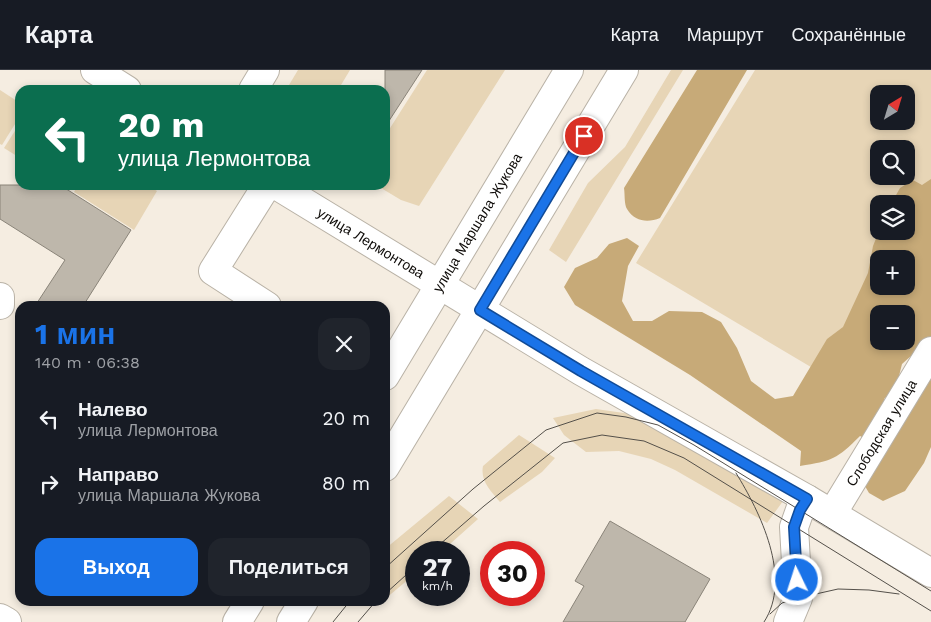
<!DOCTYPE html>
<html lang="ru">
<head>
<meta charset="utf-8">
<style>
	:root { --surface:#171b24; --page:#20242c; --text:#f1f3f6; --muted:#9ea1a6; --line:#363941; --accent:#1a73e8 }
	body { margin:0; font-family:"Work Sans",sans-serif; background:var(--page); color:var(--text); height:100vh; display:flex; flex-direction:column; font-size:19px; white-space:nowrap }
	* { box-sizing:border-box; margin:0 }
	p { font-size:16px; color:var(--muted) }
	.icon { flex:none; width:28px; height:28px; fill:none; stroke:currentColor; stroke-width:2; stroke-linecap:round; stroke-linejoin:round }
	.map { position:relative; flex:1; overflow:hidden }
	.side { position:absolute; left:15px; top:231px; width:375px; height:305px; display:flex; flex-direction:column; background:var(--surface); border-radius:15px; box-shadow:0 2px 8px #0003 }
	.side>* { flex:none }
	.top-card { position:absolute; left:15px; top:15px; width:375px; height:105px; border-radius:15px; box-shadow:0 2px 8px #0003; background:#0b6e4f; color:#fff; overflow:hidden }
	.needle { width:32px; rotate:38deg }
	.buttons { position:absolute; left:870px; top:15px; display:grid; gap:10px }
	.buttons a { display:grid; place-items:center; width:45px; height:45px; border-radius:10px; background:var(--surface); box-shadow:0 2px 8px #0003; font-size:25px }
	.speed { position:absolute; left:405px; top:471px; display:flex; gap:10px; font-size:25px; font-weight:700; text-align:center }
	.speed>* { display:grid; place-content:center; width:65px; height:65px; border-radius:50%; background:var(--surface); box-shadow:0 2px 8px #0003; line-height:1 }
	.speed small { font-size:12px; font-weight:400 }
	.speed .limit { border:8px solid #d22; background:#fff; color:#111 }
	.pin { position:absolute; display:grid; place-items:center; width:42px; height:42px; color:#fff; margin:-21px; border:2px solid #fff; border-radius:50%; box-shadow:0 1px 5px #0007 }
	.me { position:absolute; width:55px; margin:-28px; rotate:356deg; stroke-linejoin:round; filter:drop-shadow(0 0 4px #0008) }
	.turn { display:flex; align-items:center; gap:18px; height:105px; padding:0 20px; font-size:22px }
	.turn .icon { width:65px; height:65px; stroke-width:2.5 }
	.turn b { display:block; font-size:35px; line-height:42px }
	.round { display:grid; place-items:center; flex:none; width:52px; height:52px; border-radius:15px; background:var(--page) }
	.head { display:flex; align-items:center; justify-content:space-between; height:85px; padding:0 20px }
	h1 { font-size:30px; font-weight:700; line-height:38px; color:var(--accent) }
	.button { display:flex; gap:10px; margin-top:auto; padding:10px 20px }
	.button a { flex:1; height:58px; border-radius:15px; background:var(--accent); color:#fff; font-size:20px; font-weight:700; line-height:58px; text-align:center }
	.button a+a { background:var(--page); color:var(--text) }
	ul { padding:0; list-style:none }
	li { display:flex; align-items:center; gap:15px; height:65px; padding:0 20px }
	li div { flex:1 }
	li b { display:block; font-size:19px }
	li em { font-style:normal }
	header { display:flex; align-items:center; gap:30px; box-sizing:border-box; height:70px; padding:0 25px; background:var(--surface); border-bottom:1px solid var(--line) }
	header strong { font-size:24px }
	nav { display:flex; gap:28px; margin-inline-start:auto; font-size:18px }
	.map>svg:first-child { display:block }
	.green { fill:#e7d5b6; fill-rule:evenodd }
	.forest { fill:#c7aa78; fill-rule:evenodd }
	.building { fill:#beb7ab; stroke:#8a8479 }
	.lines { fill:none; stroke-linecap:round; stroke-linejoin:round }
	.minor-casing { stroke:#b9b2a6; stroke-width:30 }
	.major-casing { stroke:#b9b2a6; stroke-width:30 }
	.minor { stroke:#fff; stroke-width:28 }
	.major { stroke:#fff; stroke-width:28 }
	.tram { stroke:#54504a; stroke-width:1 }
	.route-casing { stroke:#114b97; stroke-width:12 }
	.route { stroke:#1a73e8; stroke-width:9 }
	.labels { text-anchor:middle; stroke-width:4.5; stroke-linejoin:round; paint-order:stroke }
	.street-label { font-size:14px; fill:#0e0b08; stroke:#fff }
</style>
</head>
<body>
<header>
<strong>Карта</strong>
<nav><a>Карта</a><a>Маршрут</a><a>Сохранённые</a></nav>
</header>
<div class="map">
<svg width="931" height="552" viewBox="0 0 931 552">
	<rect width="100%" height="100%" fill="#f5ede1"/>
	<!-- green -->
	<g class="green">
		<path d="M298 0H350L338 20H286Z"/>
		<path d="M427 0H505L419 136 401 130 376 115H385V66Z"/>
		<path d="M671 0H683L566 192 549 180 588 113 625 77Z"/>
		<path d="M755 0H931V123L891 189H879L821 303 636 193ZM879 24H906V51H879ZM879 79H906V106H879ZM879 134H906V161H879Z"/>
		<path d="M0 20 20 33V46L2 75 0 74Z"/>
		<path d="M20 53V88L4 78Z"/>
		<path d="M78 115H147L157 121 134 160 74 122Z"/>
		<path d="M596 339 631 344 786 427 767 453 675 400 651 389 619 381 586 382 564 365 553 348Z"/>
		<path d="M519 365 555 388 542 402 500 432C491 421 480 411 483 396Z"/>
		<path d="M449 426 478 449 441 482H416V503L385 529V479Z"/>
	</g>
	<!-- forest -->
	<g class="forest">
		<path d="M697 0H747L660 148C648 153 635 152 627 139 624 134 625 124 624 118Z"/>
		<path d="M931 109V268L902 294 896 318 884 329 897 353 931 297V377L924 393 905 421 883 431 869 423 862 411 879 376 860 366C837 389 832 391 800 396L801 381 690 305 575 235 564 217 575 198 597 188 609 174 627 168 639 176 628 196 622 231 633 251H652L669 241 702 242 721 252 737 278 751 311 775 329 793 326 827 269 843 257 868 203 873 176 879 161H906V134H891L900 118 913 110 922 115ZM879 189H906V216H879ZM879 244H906V271H879Z"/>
	</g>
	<!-- building -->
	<g class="building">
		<path d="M385 0H422L385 57Z"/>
		<path d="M0 115H60L131 160 83 236H35L65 190 0 149Z"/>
		<path d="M610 451 710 509 685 552H563L584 516 575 511Z"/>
	</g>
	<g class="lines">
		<!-- minor casing -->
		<g class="minor-casing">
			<g id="minor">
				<path d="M253 20 265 0"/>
				<path d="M267 115 213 201 267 236"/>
				<path d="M0 227V235"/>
				<path id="s1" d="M832 444 931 281"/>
				<path d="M0 548 7 552"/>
				<path d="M788 552 798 528 794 457 800 440 807 429"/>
			</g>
		</g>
		<!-- major casing -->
		<g class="major-casing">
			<g id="major">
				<path d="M95 0 127 20"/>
				<path id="s2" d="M276 115 581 301 807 429 931 503"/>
				<path id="s3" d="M385 306 569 0"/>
				<path d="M385 397 624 0"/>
				<path d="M237 552 250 531"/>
				<path d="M291 552 304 531"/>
			</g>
		</g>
		<!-- minor -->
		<use href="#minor" class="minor"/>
		<!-- major -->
		<use href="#major" class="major"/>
		<!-- tram -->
		<g class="tram">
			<path d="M736 403C760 442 793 508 764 552"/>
			<path d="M431 482 484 436 563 373 602 365 644 371 684 388 931 541"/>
			<path d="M385 498 473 419 546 360 597 343 626 347 658 355 694 375 931 521"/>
			<path d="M385 524 416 496"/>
			<path d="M770 544 782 533 798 528 838 519 869 520 899 524"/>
			<path d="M333 552 350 531"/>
			<path d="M358 552 376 531"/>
		</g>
	</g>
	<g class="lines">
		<!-- route casing -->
		<g class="route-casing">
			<path id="route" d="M584 66 480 240 581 301 807 429 800 440 794 457 797 510"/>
		</g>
		<!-- route -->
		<use href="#route" class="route"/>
	</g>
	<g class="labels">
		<!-- street labels -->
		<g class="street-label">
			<text dy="5" stroke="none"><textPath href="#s3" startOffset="179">улица Маршала Жукова</textPath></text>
			<text dy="5" stroke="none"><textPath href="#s2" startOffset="111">улица Лермонтова</textPath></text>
			<text dy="5" stroke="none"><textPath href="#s1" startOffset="95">Слободская улица</textPath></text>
		</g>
	</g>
</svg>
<div class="buttons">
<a><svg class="needle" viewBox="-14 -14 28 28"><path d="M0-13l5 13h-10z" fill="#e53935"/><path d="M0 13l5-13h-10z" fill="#9ea1a6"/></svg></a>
<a><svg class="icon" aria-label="search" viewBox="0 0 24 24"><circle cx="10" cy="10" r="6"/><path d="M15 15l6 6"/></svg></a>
<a><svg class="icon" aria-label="layers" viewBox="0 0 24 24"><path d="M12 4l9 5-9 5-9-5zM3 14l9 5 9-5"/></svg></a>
<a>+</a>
<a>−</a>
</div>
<div class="speed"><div>27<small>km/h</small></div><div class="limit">30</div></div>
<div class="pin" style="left:584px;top:66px;background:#d93025"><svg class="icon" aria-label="arrive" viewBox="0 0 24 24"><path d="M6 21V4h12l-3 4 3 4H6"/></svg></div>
<svg class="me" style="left:797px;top:510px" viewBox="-20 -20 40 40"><circle r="17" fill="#1a73e8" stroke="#fff" stroke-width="3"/><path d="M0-11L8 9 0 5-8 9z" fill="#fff"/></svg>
<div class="top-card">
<div class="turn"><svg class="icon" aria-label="left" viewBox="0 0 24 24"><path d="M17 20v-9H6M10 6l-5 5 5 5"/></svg><div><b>20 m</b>улица Лермонтова</div></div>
</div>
<section class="side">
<div class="head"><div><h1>1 мин</h1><p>140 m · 06:38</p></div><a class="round"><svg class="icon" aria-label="close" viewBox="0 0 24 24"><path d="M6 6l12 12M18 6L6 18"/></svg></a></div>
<ul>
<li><svg class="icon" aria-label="left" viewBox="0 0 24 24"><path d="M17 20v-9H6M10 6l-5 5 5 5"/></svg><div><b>Налево</b><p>улица Лермонтова</p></div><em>20 m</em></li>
<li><svg class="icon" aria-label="right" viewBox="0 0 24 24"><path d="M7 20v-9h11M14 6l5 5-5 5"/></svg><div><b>Направо</b><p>улица Маршала Жукова</p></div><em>80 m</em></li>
</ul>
<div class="button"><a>Выход</a><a>Поделиться</a></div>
</section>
</div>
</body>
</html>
